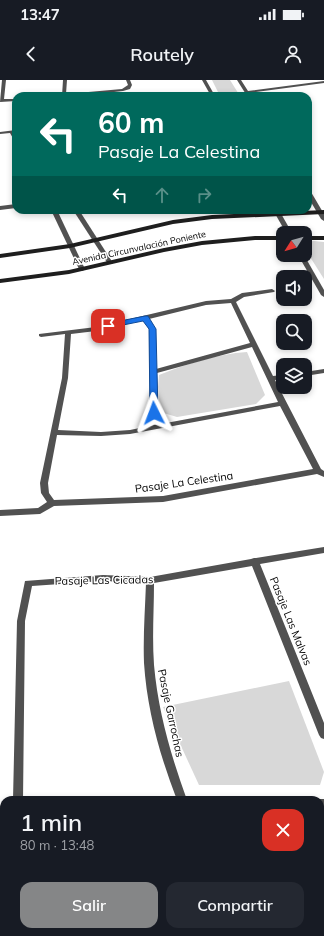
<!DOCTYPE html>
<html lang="es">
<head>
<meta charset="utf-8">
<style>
	:root { --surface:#171b24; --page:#242831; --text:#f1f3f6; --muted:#9ea1a6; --accent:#858687 }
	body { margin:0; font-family:Mulish,sans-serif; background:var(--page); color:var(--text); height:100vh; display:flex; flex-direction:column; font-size:15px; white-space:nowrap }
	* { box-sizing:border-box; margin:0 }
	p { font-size:13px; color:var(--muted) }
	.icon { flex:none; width:22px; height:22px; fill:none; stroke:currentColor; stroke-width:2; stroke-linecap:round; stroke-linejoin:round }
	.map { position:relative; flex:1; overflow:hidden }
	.details { position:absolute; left:0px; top:716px; width:324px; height:140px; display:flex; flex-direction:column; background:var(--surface); border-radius:12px 12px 0 0; box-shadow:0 2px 6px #0003 }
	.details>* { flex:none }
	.hud { position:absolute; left:12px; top:12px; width:300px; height:122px; border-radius:12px; box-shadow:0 2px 6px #0003; background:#00695c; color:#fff; overflow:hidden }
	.needle { width:26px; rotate:233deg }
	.buttons { position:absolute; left:276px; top:146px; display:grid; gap:8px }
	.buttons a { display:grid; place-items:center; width:36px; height:36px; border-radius:8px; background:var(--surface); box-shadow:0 2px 6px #0003; font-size:20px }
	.pin { position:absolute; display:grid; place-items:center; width:34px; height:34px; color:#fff; margin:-17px; border-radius:8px; box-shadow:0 2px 6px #0006 }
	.me { position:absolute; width:44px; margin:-22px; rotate:357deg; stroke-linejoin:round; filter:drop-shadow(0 0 3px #0008) }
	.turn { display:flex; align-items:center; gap:14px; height:84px; padding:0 20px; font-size:18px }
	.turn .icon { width:52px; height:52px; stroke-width:2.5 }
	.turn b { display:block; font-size:28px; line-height:34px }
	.lanes { display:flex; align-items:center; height:38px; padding:0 20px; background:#0003; justify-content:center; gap:20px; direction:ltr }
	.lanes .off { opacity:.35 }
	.round { display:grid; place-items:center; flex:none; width:42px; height:42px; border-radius:12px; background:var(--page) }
	.head { display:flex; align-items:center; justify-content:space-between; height:68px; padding:0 20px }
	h1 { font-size:24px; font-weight:600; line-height:30px }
	.primary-button { display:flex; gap:8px; margin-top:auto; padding:8px 20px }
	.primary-button a { flex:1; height:46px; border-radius:12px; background:var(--accent); color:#fff; font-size:16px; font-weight:600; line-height:46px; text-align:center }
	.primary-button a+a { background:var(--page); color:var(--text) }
	.status { display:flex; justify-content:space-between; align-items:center; height:28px; padding:0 20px; background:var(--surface); direction:ltr }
	.status svg { height:11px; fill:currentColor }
	header { display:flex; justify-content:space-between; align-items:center; height:52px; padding:0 20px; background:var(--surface); font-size:18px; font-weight:600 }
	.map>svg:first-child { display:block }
	.green { fill:#d8d8d8 }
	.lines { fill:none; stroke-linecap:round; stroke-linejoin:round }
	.street { fill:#515151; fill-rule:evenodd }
	.secondary { fill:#1e1e1e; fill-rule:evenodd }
	.route { fill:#1a73e8; stroke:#114b97 }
	.labels { text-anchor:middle; stroke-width:3; stroke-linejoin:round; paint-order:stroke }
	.far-street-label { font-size:9px; fill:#000; stroke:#fff }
	.street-label { font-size:11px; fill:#000; stroke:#fff }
</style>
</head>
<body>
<div class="status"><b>13:47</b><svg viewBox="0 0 49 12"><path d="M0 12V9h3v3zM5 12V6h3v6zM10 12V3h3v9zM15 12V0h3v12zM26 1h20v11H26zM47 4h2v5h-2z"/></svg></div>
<header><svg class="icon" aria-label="back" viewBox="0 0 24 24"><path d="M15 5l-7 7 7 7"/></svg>Routely<svg class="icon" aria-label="person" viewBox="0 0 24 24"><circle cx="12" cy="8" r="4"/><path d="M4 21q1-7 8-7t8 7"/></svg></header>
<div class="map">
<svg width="324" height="856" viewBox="0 0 324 856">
	<rect width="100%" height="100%" fill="#fff"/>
	<!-- green -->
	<g class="green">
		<path d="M212 0H230L240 16H220Z"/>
		<path d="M314 161 324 162V199L305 169V162Z"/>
		<path d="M247 272 265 315 256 324 177 337 160 332 158 307 159 295C186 284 217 274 247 272Z"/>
		<path d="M289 601 324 692 320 705H199L163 627Z"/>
	</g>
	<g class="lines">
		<!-- street -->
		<g class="street">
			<path d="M2 0H6L4 19H16V21L0 22Z"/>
			<path d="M63 0H67L66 14 122 9 128 5 126 0H130L132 5 130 9 123 11 78 16H62Z"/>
			<path d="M202 0H206L215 16H211Z"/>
			<path d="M237 0H241L248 11 324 1V3L249 13 251 16H247Z"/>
			<path d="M16 50V52L15 53 16 60H14L10 53 0 54V52Z"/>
			<path d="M308 110 311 112 324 134V141L321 139 308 117Z"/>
			<path d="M16 124V128L0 130V126Z"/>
			<path d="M51 130H57L85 189 84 190 82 191 79 189Z"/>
			<path d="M73 130H79L113 183 112 184H108Z"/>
			<path d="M273 130H279L292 153H286Z"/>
			<path d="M298 175H304L324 210V217L321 215Z"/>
			<path d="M272 209 275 211 274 212 244 217 236 222 273 296 283 295V299L275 300 321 389 324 391V397L317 394 163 422 54 426 40 434 0 436V430L38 428 47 422 41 413 40 403 62 298 65 254 41 257 39 256V254L96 247 206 221 231 219 242 213ZM231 223 250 263 156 289 155 249 149 239 206 225ZM143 240 149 249 150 333 159 344 130 350 101 352 58 350 68 298 71 254 96 251ZM252 267 278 322 166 343 158 333 157 293ZM280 326 313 389 163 416 54 420 49 413 48 403 57 355 101 356 130 354Z"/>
			<path d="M324 289V293L305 296V292Z"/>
			<path d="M324 467V473L260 484 324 643V659L321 658 319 655 252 486 154 503C154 530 152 557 154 585 158 631 171 676 187 720H177C160 676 147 630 144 583 143 556 145 530 146 503L103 501 32 506 25 541 23 720H13L17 541 25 501 103 495 150 497 251 479 254 478H256Z"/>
			<path d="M320 719H324V729H320V720H318Z"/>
			<rect x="0" y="735" width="4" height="10"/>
			<rect x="225" y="852" width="12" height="4"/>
		</g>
		<!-- secondary -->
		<g class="secondary">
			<path d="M324 130V134L212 139 173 144 70 168 0 178V174L70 164 173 140 212 135Z"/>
			<path d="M255 156H283V160H255L202 165 164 172 69 194 0 203V199L69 190 164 168 202 161Z"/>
			<rect x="305" y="156" width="19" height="4"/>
		</g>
	</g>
	<!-- route -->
	<path class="route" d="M145 236H148L156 249 158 333 154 335 150 333 149 249 143 241 108 248 104 246 105 244Z"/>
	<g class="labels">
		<!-- far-street labels -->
		<g class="far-street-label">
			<text transform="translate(139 168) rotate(-12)" y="3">Avenida Circunvalación Poniente</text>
		</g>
		<!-- street labels -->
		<g class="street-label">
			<text transform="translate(184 402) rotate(-8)" y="4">Pasaje La Celestina</text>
			<text transform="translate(104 500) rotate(-1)" y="4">Pasaje Las Cicadas</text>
			<text transform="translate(291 541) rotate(68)" y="4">Pasaje Las Malvas</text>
			<text transform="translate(171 633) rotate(78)" y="4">Pasaje Garrochas</text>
		</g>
	</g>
</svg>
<div class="buttons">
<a><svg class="needle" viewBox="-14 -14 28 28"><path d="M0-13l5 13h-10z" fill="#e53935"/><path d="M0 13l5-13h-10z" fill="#9ea1a6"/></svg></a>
<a><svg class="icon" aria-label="sound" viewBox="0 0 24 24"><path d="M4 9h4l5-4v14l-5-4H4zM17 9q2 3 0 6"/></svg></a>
<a><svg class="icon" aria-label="search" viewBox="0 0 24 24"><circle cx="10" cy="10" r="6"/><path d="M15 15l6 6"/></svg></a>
<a><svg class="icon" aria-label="layers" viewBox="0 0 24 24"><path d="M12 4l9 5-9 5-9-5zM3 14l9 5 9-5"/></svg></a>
</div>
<div class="pin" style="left:108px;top:246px;background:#d93025"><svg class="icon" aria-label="arrive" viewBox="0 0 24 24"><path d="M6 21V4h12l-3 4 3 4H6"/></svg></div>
<svg class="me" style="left:154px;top:333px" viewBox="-20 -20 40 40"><path d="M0-17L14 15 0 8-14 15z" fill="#1a73e8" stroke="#fff" stroke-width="4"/></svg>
<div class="hud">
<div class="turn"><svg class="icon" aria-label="left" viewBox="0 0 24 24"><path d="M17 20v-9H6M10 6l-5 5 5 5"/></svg><div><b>60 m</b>Pasaje La Celestina</div></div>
<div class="lanes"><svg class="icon" aria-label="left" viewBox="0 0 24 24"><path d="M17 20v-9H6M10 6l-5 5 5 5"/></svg><svg class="icon off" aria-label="ahead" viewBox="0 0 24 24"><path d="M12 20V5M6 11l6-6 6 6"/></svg><svg class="icon off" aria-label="right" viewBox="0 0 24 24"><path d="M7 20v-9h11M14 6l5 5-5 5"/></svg></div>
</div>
<section class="details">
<div class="head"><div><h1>1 min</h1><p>80 m · 13:48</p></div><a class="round" style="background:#d93025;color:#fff"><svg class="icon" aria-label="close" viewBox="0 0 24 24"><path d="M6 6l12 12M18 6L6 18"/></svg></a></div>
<div class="primary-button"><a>Salir</a><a>Compartir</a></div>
</section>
</div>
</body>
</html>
